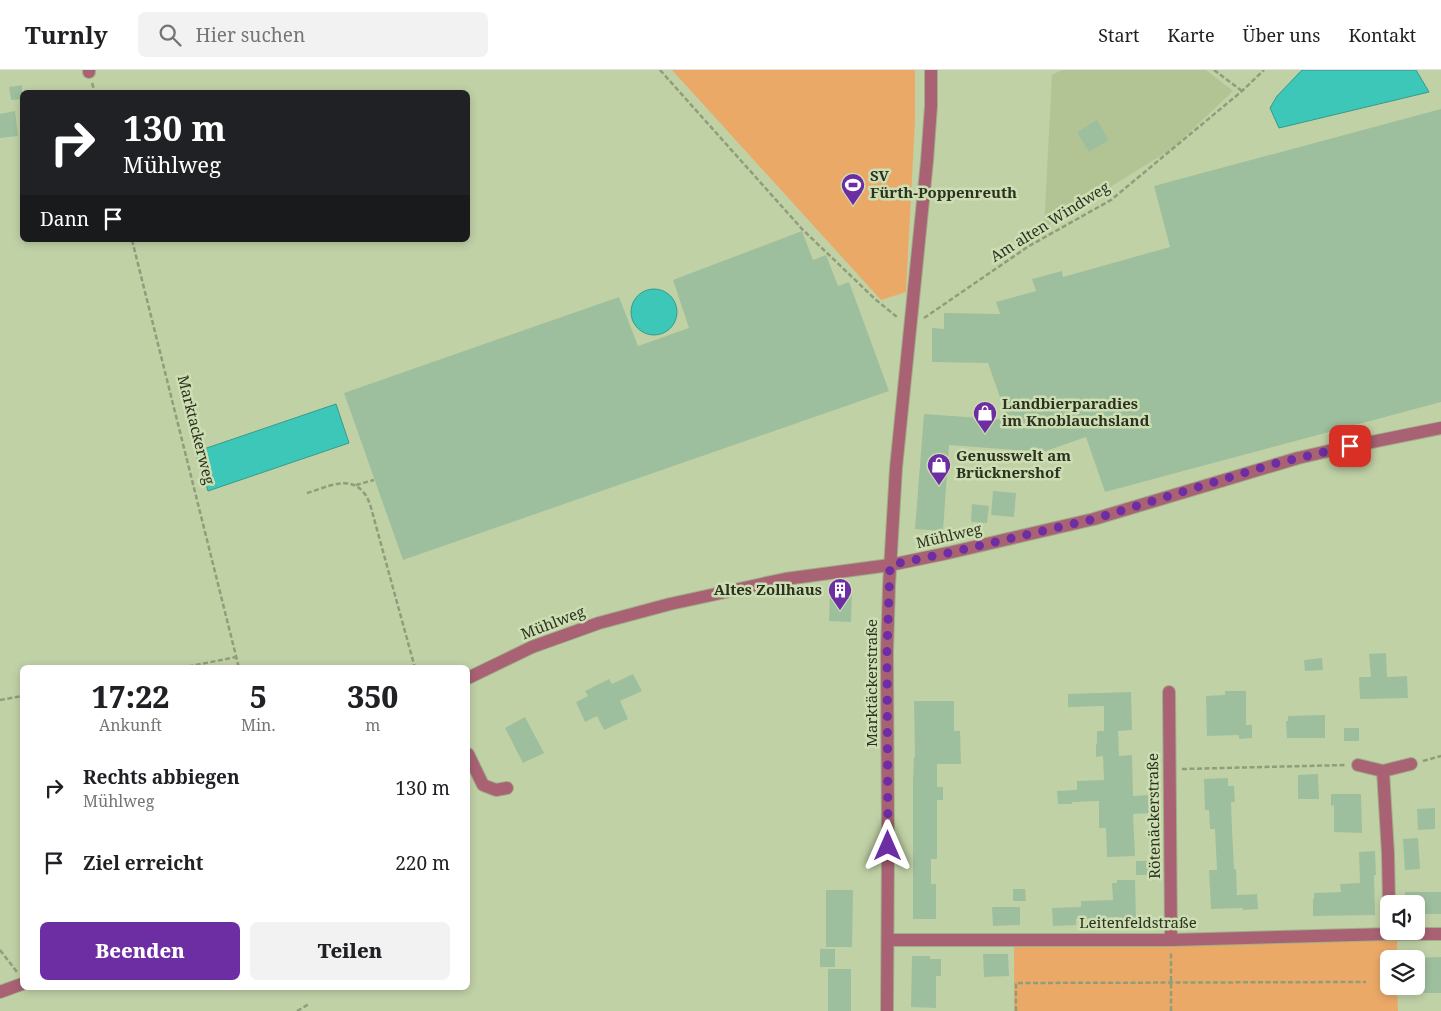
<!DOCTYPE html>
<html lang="de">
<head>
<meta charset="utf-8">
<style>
	:root { --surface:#fff; --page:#f2f2f2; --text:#202124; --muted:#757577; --line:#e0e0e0; --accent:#6d2ea4 }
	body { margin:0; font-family:"Noto Serif",serif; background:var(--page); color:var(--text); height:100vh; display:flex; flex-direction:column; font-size:19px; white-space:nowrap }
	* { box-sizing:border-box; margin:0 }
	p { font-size:16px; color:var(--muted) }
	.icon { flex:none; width:28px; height:28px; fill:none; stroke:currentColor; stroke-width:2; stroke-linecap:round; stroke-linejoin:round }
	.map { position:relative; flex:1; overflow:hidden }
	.details { position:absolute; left:20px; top:595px; width:450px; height:325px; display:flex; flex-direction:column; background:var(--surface); border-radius:8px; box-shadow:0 2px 8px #0003 }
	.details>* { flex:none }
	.guide { position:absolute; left:20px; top:20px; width:450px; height:152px; border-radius:8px; box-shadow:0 2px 8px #0003; background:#202124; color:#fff; overflow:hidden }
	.tools { position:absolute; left:1380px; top:825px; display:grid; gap:10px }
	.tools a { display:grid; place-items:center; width:45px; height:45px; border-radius:8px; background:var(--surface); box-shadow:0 2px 8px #0003; font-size:25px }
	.pin { position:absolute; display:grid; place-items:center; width:42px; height:42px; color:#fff; margin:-21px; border-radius:10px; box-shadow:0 2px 8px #0006 }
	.me { position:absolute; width:55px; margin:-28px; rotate:0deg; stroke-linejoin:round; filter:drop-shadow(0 0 4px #0008) }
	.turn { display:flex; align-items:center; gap:18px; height:105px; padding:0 20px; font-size:22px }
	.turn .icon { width:65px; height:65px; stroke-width:2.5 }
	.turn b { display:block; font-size:35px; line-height:42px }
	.then { display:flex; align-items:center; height:48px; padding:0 20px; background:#0003; gap:10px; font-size:19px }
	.eta { display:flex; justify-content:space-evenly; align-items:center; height:85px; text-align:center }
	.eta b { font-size:30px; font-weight:800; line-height:35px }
	.cta { display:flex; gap:10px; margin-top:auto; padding:10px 20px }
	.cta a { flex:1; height:58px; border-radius:8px; background:var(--accent); color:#fff; font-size:20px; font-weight:800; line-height:58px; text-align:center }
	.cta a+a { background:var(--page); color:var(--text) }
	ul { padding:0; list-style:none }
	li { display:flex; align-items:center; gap:15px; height:75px; padding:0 20px }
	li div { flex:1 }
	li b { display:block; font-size:19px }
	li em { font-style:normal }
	header { display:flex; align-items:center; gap:30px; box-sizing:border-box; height:70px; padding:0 25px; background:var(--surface); border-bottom:1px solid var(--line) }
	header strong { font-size:24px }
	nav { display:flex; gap:28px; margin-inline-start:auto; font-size:18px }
	.search { width:350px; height:45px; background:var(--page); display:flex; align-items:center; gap:12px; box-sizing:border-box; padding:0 18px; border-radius:8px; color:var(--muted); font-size:19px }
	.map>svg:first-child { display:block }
	.built { fill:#b2c494 }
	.green { fill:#eba968 }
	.water { fill:#3dc7b8; stroke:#389a8b }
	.building { fill:#9ebf9d }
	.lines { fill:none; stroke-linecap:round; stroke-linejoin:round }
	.minor-casing { stroke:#a0ae89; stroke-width:14 }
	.path { stroke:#909d7b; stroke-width:2.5; stroke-dasharray:5 2.5; stroke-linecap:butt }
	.minor { stroke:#a86273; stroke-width:12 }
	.route { stroke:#6d2ea4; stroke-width:9; stroke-dasharray:0 16.2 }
	.labels { text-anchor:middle; stroke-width:5; stroke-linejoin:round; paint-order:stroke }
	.poi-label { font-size:15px; font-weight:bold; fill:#2c3221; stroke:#cedeb3; text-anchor:start }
	.street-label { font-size:15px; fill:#2c3221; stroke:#cedeb3 }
</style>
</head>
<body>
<header>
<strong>Turnly</strong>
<div class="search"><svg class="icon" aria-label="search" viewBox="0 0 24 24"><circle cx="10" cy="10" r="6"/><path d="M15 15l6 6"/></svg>Hier suchen</div>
<nav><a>Start</a><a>Karte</a><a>Über uns</a><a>Kontakt</a></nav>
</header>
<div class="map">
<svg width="1441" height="941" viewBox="0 0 1441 941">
	<rect width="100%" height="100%" fill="#c1d1a6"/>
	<!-- built -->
	<path class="built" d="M1062 0H1206L1233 21 1173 78 1044 158 1052 5Z"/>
	<!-- green -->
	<g class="green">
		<path d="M672 0H915V50L906 222 881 230Z"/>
		<path d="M1397 869V889H1389V916H1397L1398 941H1014V877Z"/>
	</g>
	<!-- water -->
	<g class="water">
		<path d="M1302 0H1416L1429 22 1279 58 1270 38 1277 26Z"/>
		<circle cx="654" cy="242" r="23"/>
		<path d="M336 334 349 373 208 421 195 382Z"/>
	</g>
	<!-- building -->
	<g class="building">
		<path d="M22 15V29L11 30 9 17Z"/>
		<path d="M1441 39V332L1105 422 1086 367 1043 382 949 375 943 461 915 459 924 344 1008 350 988 293 932 292V258L944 259V243L1000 244 996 232 1036 221 1032 209 1062 201 1063 207 1170 177 1154 116Z"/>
		<path d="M15 41 18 66 0 68V44Z"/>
		<path d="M1097 50 1109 70 1089 82 1077 62Z"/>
		<path d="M802 161 813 190 826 185 838 216 849 212 889 321 403 490 344 323 619 227 638 276 689 258 673 210Z"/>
		<path d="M993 421 1016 423 1014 447 991 445Z"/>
		<path d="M972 434 989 436 987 453 971 452Z"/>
		<path d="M830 522 852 523 851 552 829 551Z"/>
		<path d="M1386 583 1387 607 1407 606 1408 628 1360 629 1359 607H1371L1369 584Z"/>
		<path d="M1322 588 1323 600 1305 601 1304 590Z"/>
		<path d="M633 604 642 621 620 631 628 649 604 660 597 646 585 652 576 632 588 626 585 621 609 609 612 614Z"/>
		<path d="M1225 621H1246V655H1252V668L1239 669V665L1207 666 1206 626 1225 625Z"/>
		<path d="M1131 622 1132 660 1118 661 1119 686 1132 685 1133 726 1150 725 1151 743 1133 744 1135 786 1107 787 1106 758H1099V731L1072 732V734H1058L1057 721 1077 720V711L1104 710 1103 686 1096 687V673L1097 674V661H1104V636L1068 637V624Z"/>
		<path d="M914 631H954V661H960L961 694H937V717H943V730H937V789H931V814H936V849H913V710L914 687H915Z"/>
		<path d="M1325 645V668H1287L1286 651H1288V646Z"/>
		<path d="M525 647 544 683 523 693 505 658Z"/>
		<rect x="1344" y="658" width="15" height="13"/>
		<path d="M1318 704 1319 729H1298V705Z"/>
		<path d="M1228 708V716H1234L1235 732H1231L1232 758 1234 799H1236L1237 825 1257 824 1258 839 1243 840V838L1211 839 1209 800H1217L1215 759H1210L1209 740H1205L1204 709Z"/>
		<path d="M1331 724H1361L1362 763 1334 762V735L1331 736Z"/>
		<path d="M1435 738V759L1418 760 1417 739Z"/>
		<path d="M1418 768 1420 799 1405 800 1403 769Z"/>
		<path d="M1375 781 1376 805H1374L1375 845 1313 846V829H1314V823L1341 822 1340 814 1360 813 1359 782Z"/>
		<path d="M1136 791H1149L1150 805H1136Z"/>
		<path d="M1117 810H1135L1136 848 1119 849V847L1076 849V855L1053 856 1052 838 1081 837V831L1113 830 1112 813H1117Z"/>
		<path d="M1013 819H1025L1026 831H1013Z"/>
		<path d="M826 820H853L852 877H826Z"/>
		<path d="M1405 822H1441V844H1416V834H1405Z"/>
		<path d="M992 837H1020V855L993 856Z"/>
		<rect x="820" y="879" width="15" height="18"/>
		<path d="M983 884H1008L1009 906 984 907Z"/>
		<path d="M912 886H930V889H941V906H936V938L911 937Z"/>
		<path d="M1441 887V923H1416V888Z"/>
		<rect x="828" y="899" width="23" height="42"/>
	</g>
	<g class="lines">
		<!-- minor casing -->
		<g class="minor-casing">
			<g id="minor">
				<path d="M89 0V2"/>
				<path d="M468 608 532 577 599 553 670 534 785 509 890 495 948 483 1094 449 1298 388 1337 379 1441 358"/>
				<path d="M1169 622 1171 870"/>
				<path d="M468 684 483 715 496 720 507 718"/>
				<path d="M1358 695 1383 701 1411 694"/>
				<path d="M1383 701 1388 784 1389 834"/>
				<path d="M888 870H1171L1389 864H1441"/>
				<path d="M0 922 22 914"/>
				<path d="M887 941 888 776 887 581 889 516 896 398 927 91 931 36V0"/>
			</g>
		</g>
		<!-- path -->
		<g class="path">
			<path d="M660 0 802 159 875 229 897 247"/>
			<path d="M1214 0 1242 21"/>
			<path d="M92 13 95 22"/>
			<path d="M132 170 239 598"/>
			<path d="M924 248 1029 176 1111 130 1242 21 1264 0"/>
			<path d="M356 415 374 410"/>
			<path d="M307 423C325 418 350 404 364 423 367 426 368 430 370 434L415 598"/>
			<path d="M181 598 236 587"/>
			<path d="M0 630 22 626"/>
			<path d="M1423 691 1441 686"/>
			<path d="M1182 699 1346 695"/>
			<path d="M0 880 17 902"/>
			<path d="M297 941 309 934"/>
			<path d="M1016 941V913L1366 912"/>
			<path d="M1171 941V883"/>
		</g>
		<!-- minor -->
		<use href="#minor" class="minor"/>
	</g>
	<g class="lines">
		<!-- route -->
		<path class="route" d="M888 776 887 581 890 495 948 483 1094 449 1273 394 1350 376"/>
	</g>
	<!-- icons -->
	<defs>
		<g id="stadium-pin" transform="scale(1.25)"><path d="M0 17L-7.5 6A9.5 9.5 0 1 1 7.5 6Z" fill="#6d2ea4" stroke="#cedeb3"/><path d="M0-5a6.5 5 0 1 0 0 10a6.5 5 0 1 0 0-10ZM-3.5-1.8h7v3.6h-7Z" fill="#fff"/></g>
		<g id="shop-pin" transform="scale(1.25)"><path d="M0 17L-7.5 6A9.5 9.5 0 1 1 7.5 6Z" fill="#6d2ea4" stroke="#cedeb3"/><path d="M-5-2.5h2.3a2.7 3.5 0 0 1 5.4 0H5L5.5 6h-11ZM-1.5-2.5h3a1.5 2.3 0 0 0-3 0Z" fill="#fff"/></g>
		<g id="building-pin" transform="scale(1.25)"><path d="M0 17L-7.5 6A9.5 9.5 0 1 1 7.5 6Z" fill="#6d2ea4" stroke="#cedeb3"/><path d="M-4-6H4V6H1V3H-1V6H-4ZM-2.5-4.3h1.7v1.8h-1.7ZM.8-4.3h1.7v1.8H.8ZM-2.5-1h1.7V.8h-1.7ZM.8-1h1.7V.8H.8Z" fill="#fff"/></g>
	</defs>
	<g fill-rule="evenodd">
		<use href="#stadium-pin" x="853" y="115"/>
		<use href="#shop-pin" x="985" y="343"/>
		<use href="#shop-pin" x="939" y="395"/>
		<use href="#building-pin" x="840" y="520"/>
	</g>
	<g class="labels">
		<!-- poi labels -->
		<g class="poi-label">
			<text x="870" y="111">SV<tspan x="870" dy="17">Fürth-Poppenreuth</tspan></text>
			<text x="1002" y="339">Landbierparadies<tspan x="1002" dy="17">im Knoblauchsland</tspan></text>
			<text x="956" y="391">Genusswelt am<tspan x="956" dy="17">Brücknershof</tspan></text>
			<text x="822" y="525" text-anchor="end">Altes Zollhaus</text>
		</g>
		<!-- street labels -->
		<g class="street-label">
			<text transform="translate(1050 152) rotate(-32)" y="5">Am alten Windweg</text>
			<text transform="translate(196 360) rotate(76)" y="5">Marktackerweg</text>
			<text transform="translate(949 466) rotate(-13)" y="5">Mühlweg</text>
			<text transform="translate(553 553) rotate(-21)" y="5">Mühlweg</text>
			<text transform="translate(872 613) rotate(-90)" y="5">Marktäckerstraße</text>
			<text transform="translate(1154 746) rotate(-91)" y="5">Rötenäckerstraße</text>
			<text x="1138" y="858">Leitenfeldstraße</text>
		</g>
	</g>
</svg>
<div class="tools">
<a><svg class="icon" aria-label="sound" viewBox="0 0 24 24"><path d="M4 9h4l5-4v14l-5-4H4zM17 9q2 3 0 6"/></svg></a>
<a><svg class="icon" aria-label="layers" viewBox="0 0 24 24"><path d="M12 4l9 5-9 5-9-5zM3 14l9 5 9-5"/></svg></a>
</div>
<div class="pin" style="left:1350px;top:376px;background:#d93025"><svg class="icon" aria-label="arrive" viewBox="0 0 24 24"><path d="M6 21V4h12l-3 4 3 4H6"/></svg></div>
<svg class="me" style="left:888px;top:776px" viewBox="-20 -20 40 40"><path d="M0-17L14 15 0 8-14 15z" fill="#6d2ea4" stroke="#fff" stroke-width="4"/></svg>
<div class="guide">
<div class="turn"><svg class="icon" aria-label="right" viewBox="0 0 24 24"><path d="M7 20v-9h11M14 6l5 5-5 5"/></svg><div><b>130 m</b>Mühlweg</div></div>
<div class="then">Dann<svg class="icon" aria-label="arrive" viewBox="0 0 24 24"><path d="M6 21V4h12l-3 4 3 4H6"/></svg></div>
</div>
<section class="details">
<div class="eta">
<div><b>17:22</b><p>Ankunft</p></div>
<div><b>5</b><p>Min.</p></div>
<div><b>350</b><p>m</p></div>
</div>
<ul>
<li><svg class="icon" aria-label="right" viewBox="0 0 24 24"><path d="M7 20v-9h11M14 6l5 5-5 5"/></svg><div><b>Rechts abbiegen</b><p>Mühlweg</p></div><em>130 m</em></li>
<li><svg class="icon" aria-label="arrive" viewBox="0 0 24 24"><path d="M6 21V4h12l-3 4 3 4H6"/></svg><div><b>Ziel erreicht</b></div><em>220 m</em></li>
</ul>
<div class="cta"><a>Beenden</a><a>Teilen</a></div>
</section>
</div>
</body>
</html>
